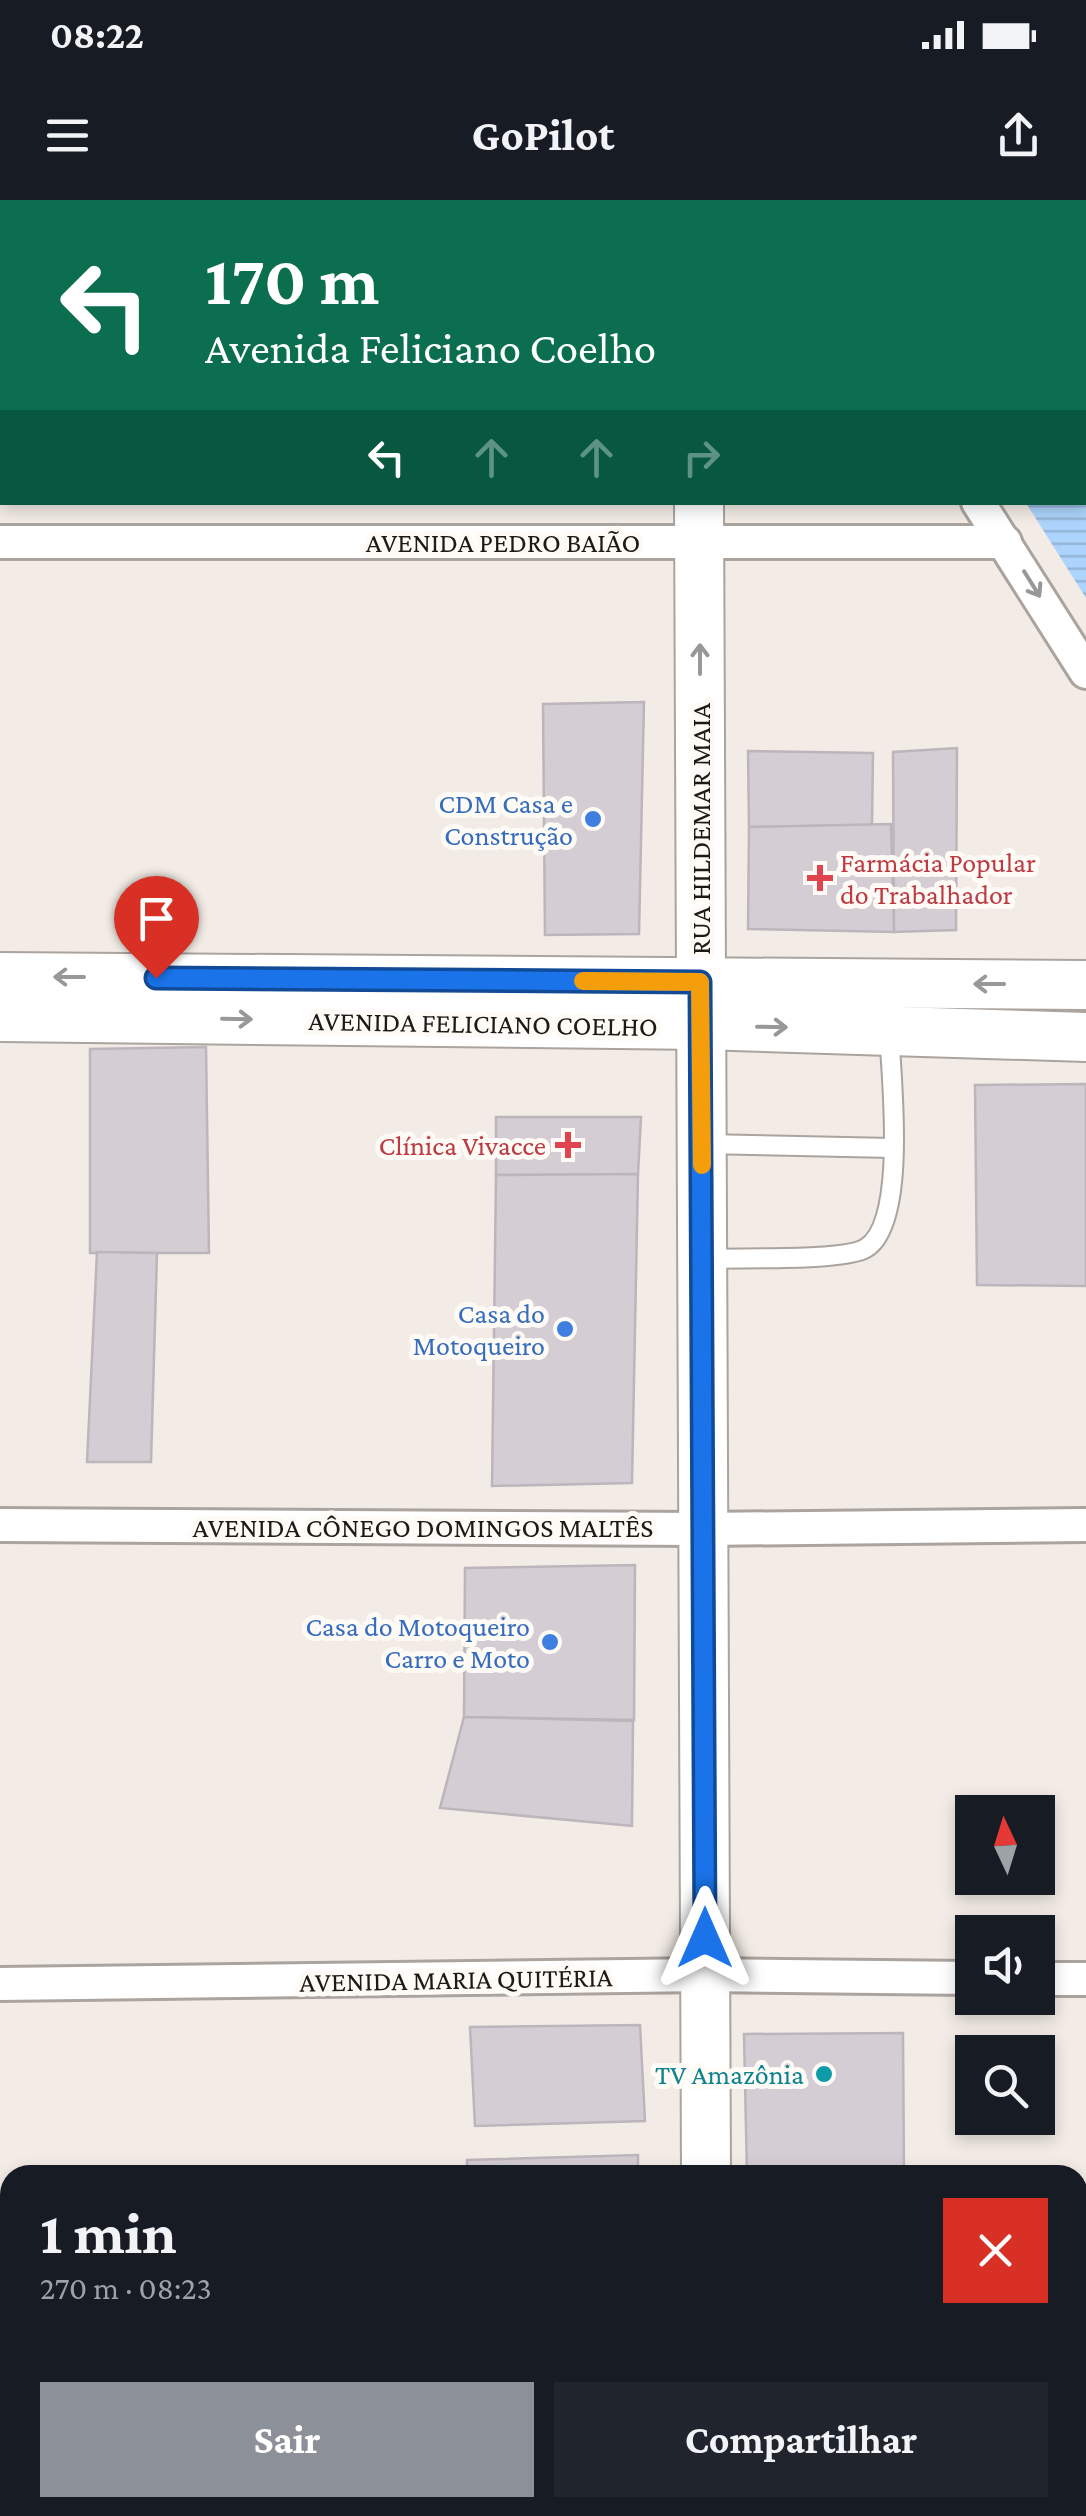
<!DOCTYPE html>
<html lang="pt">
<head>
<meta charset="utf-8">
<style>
	:root { --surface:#171b24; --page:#20242c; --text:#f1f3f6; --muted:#9ea1a6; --accent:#8c9099 }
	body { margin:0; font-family:"Crimson Pro",serif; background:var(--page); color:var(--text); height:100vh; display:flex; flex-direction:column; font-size:38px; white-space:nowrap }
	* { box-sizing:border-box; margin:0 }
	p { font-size:32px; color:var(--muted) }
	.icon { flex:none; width:55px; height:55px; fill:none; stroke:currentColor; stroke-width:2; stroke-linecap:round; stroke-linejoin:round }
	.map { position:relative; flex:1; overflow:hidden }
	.panel { position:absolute; left:0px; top:1965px; width:1088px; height:352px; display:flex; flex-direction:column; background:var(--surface); border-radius:30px 30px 0 0; box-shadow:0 5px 15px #0003 }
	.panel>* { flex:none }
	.guide { position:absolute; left:0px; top:0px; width:1088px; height:305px; box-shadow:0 5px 15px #0003; background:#0b6e4f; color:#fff; overflow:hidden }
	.needle { width:65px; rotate:356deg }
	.tools { position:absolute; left:955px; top:1595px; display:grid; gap:20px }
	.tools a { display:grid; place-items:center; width:100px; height:100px; border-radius:0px; background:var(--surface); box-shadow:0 5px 15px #0003; font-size:50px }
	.pin { position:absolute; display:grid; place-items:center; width:85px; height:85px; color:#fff; margin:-102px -42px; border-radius:50% 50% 50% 0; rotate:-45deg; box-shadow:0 0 10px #0007 }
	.pin .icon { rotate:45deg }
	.me { position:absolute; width:110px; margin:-55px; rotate:0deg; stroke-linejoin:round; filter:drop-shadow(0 0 8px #0008) }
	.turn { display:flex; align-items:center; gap:35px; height:210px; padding:0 40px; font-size:45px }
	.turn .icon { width:130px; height:130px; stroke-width:2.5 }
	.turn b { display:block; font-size:70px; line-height:85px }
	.lanes { display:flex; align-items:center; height:95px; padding:0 40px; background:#0003; justify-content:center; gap:50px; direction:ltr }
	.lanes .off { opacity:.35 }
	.round { display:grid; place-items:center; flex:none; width:105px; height:105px; border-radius:0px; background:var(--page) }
	.summary { display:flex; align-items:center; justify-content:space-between; height:170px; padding:0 40px }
	h1 { font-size:60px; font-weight:700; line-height:75px }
	.action { display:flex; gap:20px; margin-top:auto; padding:20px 40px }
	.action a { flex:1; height:115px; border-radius:0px; background:var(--accent); color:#fff; font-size:40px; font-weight:700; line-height:115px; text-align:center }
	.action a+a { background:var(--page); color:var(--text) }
	.status { display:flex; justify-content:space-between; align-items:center; height:70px; padding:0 50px; background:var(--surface); direction:ltr }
	.status svg { height:28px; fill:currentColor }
	header { display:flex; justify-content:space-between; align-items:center; height:130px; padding:0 40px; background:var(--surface); font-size:45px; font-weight:700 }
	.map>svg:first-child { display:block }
	.water { fill:url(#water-rules) }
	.building { fill:#d4cdd3; stroke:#bcb5bb; stroke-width:2.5 }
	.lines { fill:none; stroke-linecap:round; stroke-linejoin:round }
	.lane-casing { stroke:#aaa39e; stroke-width:22 }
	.street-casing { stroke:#aaa39e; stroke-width:38 }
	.secondary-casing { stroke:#aaa39e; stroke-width:52 }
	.lane { stroke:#fff; stroke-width:18 }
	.street { stroke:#fff; stroke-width:32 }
	.secondary { stroke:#fff; stroke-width:48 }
	.oneway { stroke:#999897 }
	.route-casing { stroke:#114b97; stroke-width:25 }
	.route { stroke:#1a73e8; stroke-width:18 }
	.slow { stroke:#f59e0b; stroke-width:18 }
	.shop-dot { fill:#3f7fe0; stroke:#fefaf6; stroke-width:4 }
	.health-dot { fill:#e0444e; stroke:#fefaf6; stroke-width:4 }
	.culture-dot { fill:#0f9aa8; stroke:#fefaf6; stroke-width:4 }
	.labels { text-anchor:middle; stroke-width:10; stroke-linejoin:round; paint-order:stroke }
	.street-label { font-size:28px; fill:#1c1917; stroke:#fefaf6 }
	.shop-label { font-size:28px; fill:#366cbe; stroke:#fefaf6; text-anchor:end }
	.health-label { font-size:28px; fill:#be3a42; stroke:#fefaf6; text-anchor:start }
	.culture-label { font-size:28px; fill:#0d838f; stroke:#fefaf6; text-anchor:end }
</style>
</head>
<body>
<div class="status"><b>08:22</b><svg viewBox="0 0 49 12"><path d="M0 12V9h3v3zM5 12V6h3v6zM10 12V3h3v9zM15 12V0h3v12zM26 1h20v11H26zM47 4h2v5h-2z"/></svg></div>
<header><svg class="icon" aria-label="menu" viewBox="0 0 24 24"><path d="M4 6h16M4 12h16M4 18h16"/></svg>GoPilot<svg class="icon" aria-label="share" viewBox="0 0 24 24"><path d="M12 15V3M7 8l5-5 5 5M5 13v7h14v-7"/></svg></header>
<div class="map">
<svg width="1086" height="2316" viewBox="0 0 1086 2316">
	<defs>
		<pattern id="water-rules" width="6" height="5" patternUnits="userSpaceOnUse" patternTransform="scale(2.5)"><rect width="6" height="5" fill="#add4fc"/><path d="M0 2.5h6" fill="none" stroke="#94b5d7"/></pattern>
	</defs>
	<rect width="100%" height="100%" fill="#f3ece6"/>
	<!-- water -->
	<path class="water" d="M1085 181 1086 182V398L1026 303 1085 302Z"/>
	<!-- building -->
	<g class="building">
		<path d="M644 502 639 734 545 735 543 504Z"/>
		<path d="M957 548 956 730 894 732 893 552Z"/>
		<path d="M748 551 873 553 872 625 749 627Z"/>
		<path d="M891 624 894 732 748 729 749 627Z"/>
		<path d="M206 847 209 1053H90V849Z"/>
		<path d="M1086 884V1086L977 1085 975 885Z"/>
		<path d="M496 917H641L638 974 496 975Z"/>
		<path d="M638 974 632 1283 492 1286 496 975Z"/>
		<path d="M97 1052 157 1053 151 1262H87Z"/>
		<path d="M635 1365 634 1520 464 1517 465 1368Z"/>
		<path d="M464 1517 633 1521 632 1626 440 1608Z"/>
		<path d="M640 1825 645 1921 475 1926 470 1827Z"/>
		<path d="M903 1833 904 1975H747L744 1834Z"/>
		<path d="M638 1955V1975H467V1960Z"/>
	</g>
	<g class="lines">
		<!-- lane casing -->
		<g class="lane-casing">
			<g id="lane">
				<path d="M704 944 893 948"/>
				<path d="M704 1059C735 1057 844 1062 866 1048 908 1022 891 876 889 831"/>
			</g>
		</g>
		<!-- street casing -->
		<g class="street-casing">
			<g id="street">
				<path d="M771 0 773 2"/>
				<path d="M1006 0 1007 2"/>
				<path d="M1085 124 1086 125"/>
				<path d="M978 302 1086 472"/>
				<path d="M0 342H1005"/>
				<path d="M0 1325 703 1329 1086 1325"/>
				<path d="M1038 1779H1086"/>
				<path d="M0 1784 705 1775 972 1778"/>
				<path d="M1078 2245H1086"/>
				<path d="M0 2248H10"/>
			</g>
		</g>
		<!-- secondary casing -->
		<g class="secondary-casing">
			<g id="secondary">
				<path d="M696 0V2"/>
				<path d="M699 302 706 1975"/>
				<path d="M0 777 1086 785"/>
				<path d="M0 817 702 825 1086 837"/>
				<path d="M707 2316V2308"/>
			</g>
		</g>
		<!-- lane -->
		<use href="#lane" class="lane"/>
		<!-- street -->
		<use href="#street" class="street"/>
		<!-- secondary -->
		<use href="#secondary" class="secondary"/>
	</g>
	<!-- one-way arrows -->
	<defs><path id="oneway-shaft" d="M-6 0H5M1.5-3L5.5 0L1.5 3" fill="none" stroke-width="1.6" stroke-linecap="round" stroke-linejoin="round" transform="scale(2.5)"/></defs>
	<g class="oneway">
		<use href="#oneway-shaft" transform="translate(1032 384) rotate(58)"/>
		<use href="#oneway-shaft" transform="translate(700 459) rotate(-90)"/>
		<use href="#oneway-shaft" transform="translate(69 777) rotate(-180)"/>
		<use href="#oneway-shaft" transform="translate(989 784) rotate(-180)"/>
		<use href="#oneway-shaft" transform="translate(237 819) rotate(1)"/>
		<use href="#oneway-shaft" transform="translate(772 827) rotate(1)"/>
	</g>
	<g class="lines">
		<!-- route casing -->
		<g class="route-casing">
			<path id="route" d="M156 778 700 782 705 1738"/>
		</g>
		<!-- route -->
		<use href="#route" class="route"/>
		<!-- slow -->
		<path class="slow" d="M583 781 700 782 702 965"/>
	</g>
	<!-- markers -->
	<g class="shop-dot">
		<circle cx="593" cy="619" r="10"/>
		<circle cx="565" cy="1129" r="10"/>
		<circle cx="550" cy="1442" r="10"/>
	</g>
	<g class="health-dot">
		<path d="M815 663h10v10h10v10h-10v10h-10v-10h-10v-10h10z"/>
		<path d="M563 930h10v10h10v10h-10v10h-10v-10h-10v-10h10z"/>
	</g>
	<circle class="culture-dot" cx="824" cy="1874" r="10"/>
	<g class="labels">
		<!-- street labels -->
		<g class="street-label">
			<text x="503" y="352">AVENIDA PEDRO BAIÃO</text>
			<text transform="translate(700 629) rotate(-90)" y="10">RUA HILDEMAR MAIA</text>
			<text transform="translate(483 823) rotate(1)" y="10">AVENIDA FELICIANO COELHO</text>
			<text x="423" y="1337">AVENIDA CÔNEGO DOMINGOS MALTÊS</text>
			<text transform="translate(456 1779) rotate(-1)" y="10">AVENIDA MARIA QUITÉRIA</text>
		</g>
		<!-- shop labels -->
		<g class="shop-label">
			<text x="573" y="613">CDM Casa e<tspan x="573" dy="32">Construção</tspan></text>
			<text x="545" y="1123">Casa do<tspan x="545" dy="32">Motoqueiro</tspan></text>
			<text x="530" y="1436">Casa do Motoqueiro<tspan x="530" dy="32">Carro e Moto</tspan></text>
		</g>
		<!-- health labels -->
		<g class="health-label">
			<text x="840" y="672">Farmácia Popular<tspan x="840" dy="32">do Trabalhador</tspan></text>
			<text x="546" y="955" text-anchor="end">Clínica Vivacce</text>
		</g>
		<!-- culture labels -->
		<g class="culture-label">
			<text x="804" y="1884">TV Amazônia</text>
		</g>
	</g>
</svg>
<div class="tools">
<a><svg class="needle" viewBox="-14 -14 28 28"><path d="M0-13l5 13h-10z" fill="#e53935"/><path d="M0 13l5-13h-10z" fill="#9ea1a6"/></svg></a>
<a><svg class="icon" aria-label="sound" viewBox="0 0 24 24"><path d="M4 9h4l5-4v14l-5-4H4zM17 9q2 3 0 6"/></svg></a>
<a><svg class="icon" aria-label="search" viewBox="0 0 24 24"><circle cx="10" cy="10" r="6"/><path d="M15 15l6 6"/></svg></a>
</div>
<div class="pin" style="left:156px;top:778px;background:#d93025"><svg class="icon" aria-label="arrive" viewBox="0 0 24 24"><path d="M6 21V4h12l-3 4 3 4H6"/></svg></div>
<svg class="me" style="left:705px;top:1738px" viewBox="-20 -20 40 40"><path d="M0-17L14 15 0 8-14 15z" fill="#1a73e8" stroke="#fff" stroke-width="4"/></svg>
<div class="guide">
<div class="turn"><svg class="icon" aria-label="left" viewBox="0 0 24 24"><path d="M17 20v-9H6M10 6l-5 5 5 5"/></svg><div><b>170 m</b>Avenida Feliciano Coelho</div></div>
<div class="lanes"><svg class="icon" aria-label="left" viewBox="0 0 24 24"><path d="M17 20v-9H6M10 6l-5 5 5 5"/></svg><svg class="icon off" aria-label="ahead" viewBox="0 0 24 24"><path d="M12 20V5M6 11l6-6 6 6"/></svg><svg class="icon off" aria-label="ahead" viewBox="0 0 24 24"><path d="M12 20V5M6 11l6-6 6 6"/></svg><svg class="icon off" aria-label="right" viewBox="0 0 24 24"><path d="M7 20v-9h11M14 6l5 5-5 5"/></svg></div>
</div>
<section class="panel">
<div class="summary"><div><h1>1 min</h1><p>270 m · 08:23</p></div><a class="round" style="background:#d93025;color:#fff"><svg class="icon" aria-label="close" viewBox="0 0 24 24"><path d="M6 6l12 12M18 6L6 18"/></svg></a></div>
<div class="action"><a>Sair</a><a>Compartilhar</a></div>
</section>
</div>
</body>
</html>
